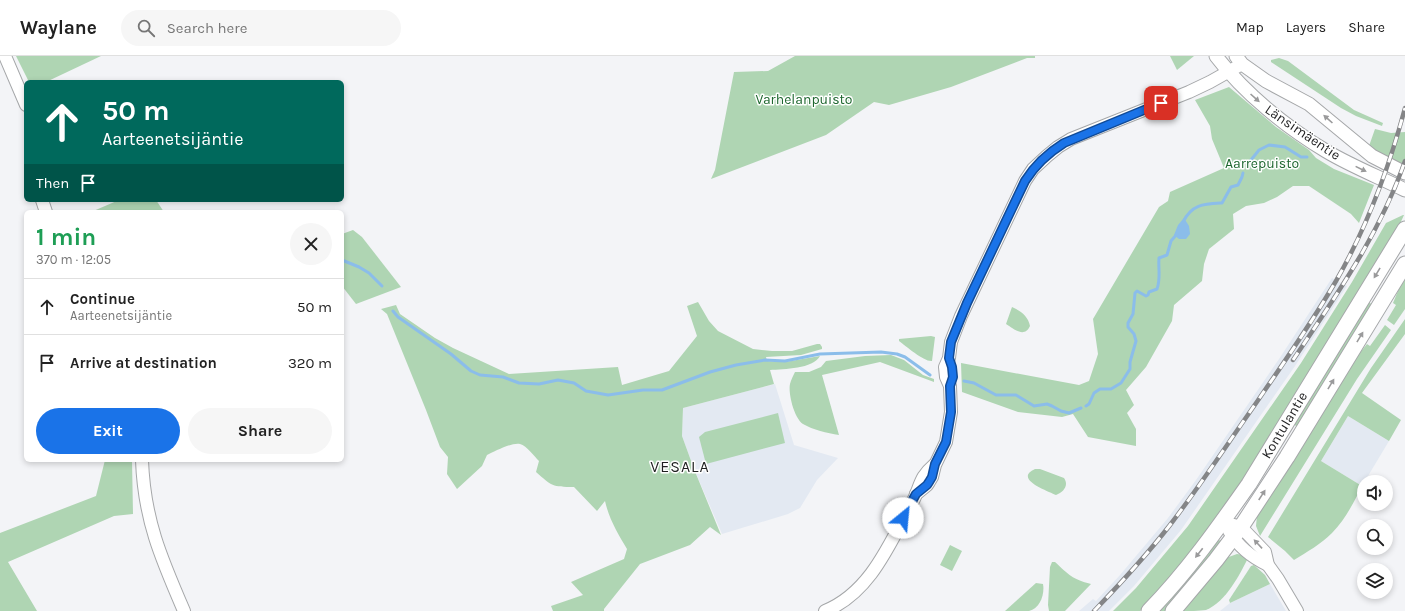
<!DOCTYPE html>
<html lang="en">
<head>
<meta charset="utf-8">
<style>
	:root { --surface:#fff; --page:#f6f6f6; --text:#222; --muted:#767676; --line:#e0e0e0; --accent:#1a73e8 }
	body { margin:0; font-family:Karla,sans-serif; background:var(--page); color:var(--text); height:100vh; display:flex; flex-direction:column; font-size:15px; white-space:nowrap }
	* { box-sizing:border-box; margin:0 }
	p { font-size:13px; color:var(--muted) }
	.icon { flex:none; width:22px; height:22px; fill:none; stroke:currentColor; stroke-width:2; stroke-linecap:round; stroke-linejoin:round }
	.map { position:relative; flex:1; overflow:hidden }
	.panel { position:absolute; left:24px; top:154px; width:320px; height:252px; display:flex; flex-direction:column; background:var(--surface); border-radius:6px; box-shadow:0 2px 6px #0003 }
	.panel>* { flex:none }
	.banner { position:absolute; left:24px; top:24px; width:320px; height:122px; border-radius:6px; box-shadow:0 2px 6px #0003; background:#00695c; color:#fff; overflow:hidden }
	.tools { position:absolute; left:1357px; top:419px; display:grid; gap:8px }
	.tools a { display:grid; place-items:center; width:36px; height:36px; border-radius:50%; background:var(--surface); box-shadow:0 2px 6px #0003; font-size:20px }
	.pin { position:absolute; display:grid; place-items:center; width:34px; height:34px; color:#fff; margin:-17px; border-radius:8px; box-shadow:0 2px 6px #0006 }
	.me { position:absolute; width:44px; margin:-22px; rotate:28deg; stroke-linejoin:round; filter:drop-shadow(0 0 3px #0008) }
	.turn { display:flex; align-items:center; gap:14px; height:84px; padding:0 12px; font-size:18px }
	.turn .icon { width:52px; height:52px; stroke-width:2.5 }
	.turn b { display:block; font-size:28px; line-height:34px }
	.then { display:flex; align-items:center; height:38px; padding:0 12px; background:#0003; gap:8px; font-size:15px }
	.round { display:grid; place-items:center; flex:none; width:42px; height:42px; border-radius:21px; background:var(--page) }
	.overview { display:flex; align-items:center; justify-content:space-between; height:68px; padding:0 12px }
	h1 { font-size:24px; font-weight:700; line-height:30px; color:#1e9e55 }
	.action { display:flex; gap:8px; margin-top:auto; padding:8px 12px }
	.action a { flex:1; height:46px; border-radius:24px; background:var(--accent); color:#fff; font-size:16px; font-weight:700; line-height:46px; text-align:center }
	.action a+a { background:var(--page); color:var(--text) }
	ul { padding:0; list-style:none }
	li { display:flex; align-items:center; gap:12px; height:56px; padding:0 12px; border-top:1px solid var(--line) }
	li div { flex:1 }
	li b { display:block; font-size:15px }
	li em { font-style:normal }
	header { display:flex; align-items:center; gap:24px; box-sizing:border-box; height:56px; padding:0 20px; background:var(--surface); border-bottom:1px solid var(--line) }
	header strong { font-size:19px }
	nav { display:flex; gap:22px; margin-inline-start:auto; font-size:14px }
	.search { width:280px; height:36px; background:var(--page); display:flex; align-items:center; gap:10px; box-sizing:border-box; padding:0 14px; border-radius:22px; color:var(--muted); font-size:15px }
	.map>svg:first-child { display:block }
	.built { fill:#e3e9f2 }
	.green { fill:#afd5b3 }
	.water { fill:#8bbdea }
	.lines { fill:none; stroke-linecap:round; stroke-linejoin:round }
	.stream { stroke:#8bbdea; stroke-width:3 }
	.tertiary-casing { stroke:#a5a7a9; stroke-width:14 }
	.secondary-casing { stroke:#a5a7a9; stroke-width:15 }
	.primary-casing { stroke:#a5a7a9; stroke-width:17 }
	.tertiary { stroke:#fff; stroke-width:12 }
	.secondary { stroke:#fff; stroke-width:13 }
	.primary { stroke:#fff; stroke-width:15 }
	.rail-casing { stroke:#848587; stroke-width:4.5 }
	.rail { stroke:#fff; stroke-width:3; stroke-dasharray:9; stroke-linecap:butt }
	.oneway { fill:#9a9a9b }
	.route-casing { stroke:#114b97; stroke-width:10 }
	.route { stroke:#1a73e8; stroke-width:7 }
	.labels { text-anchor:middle; stroke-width:3; stroke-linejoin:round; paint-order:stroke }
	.park-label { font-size:14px; fill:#1e672f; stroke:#fff }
	.street-label { font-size:14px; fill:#1f1f20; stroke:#fff }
	.quarter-label { font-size:16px; letter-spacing:1px; fill:#1f1f20; stroke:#fff }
</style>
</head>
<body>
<header>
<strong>Waylane</strong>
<div class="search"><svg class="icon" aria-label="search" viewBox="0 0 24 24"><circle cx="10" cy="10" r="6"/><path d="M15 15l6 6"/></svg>Search here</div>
<nav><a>Map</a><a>Layers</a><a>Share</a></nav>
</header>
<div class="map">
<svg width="1405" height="555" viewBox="0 0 1405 555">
	<rect width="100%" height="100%" fill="#f3f4f7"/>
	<!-- built -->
	<g class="built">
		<path d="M1332 222 1347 230 1295 310 1181 474 1134 530 1109 555H1079L1093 543 1096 545 1120 519 1168 462 1196 424 1279 303Z"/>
		<path d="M775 328 794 389 838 402 817 424 800 452 788 458 722 478 694 413 682 380 683 352Z"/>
		<path d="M1348 360 1389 385 1362 430 1321 405Z"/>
		<path d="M1270 528 1286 555H1220L1230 547Z"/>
	</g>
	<!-- green -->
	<g class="green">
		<path d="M16 0H101L46 26H29Z"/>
		<path d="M795 0H1035V2H1027L951 31 889 49 874 46 826 79 711 123 715 114 734 16 768 15Z"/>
		<path d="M1170 0H1194L1177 14Z"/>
		<path d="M1279 2 1288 5 1354 54 1383 67 1382 70 1356 60 1341 52 1271 6V4Z"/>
		<path d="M1229 31 1276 71 1309 94 1316 102 1334 113 1374 129 1359 167 1351 158 1309 130H1293L1277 141 1264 147 1246 150 1233 158 1234 173 1209 193 1204 208 1202 225 1174 249 1172 265 1146 311 1126 334 1134 349 1127 357 1136 373V390L1088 381 1073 358 1062 361 1018 356 962 336 961 307 1079 329 1089 325 1098 298 1093 263 1159 151 1168 145 1170 136 1224 112 1212 83 1210 70 1195 44Z"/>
		<path d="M1375 73 1391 77 1405 76V113L1378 101 1369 90Z"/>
		<path d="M119 144H156L164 156H91Z"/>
		<path d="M1403 159H1404L1399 170 1287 355 1214 468 1159 535 1140 555H1113L1136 532 1188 470 1301 307 1352 226 1386 167Z"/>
		<path d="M353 174 362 181 401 231 356 248 342 230V178Z"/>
		<path d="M1405 218V253L1394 269 1387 264 1396 249 1393 247Z"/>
		<path d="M698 246 709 265 718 275 753 293 772 295H792L817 288H820L822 291V293L801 299 766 301 767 305 785 306 820 300C813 313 784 313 770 314L774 328 683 352 682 380 694 413 721 479 710 471 690 489 640 508 604 553V555H553L551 550 583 539 571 526 624 503 627 493C618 478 609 463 605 445L597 455 574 431C552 431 552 430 536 416L539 405C534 400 527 390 520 388 512 386 494 396 487 399L482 410 457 433 447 418 448 401 440 391 426 354 387 258 381 253 396 249 400 258 435 282 453 292 509 318 618 311 622 329 669 315 697 280 687 250Z"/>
		<path d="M1367 246 1372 248 1367 258 1298 371 1293 368Z"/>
		<path d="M1012 251C1021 255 1028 260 1030 270 1024 283 1013 272 1006 268Z"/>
		<path d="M1405 263V278L1362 337 1401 364 1389 385 1348 360 1321 405 1362 430C1354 446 1345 464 1332 477 1321 488 1307 496 1294 504L1285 495 1268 481 1371 312Z"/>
		<path d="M1385 269 1391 274 1357 323 1260 480 1256 470 1257 459 1358 299 1367 288 1370 290Z"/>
		<path d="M931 280 935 281 932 305C924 306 906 290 899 285V283Z"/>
		<path d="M891 299 904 304 923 319 934 323V326L880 306 822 319 839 379C827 377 813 374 803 368 794 362 788 337 790 328 791 324 793 320 795 316H809L821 311 826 305 865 300Z"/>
		<path d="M778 357 785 387 706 408 699 381 705 376Z"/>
		<path d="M105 404H132L133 458 114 460 8 506 37 555H0V477L96 440Z"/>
		<path d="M1035 413H1040L1064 422C1069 429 1064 436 1056 439 1048 435 1013 423 1035 413Z"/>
		<path d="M1224 483 1166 555H1157L1217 485Z"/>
		<path d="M950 489 962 495 952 515 940 509Z"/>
		<path d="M1237 498 1249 500C1240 518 1226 546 1206 554 1200 555 1188 555 1181 555L1226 502Z"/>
		<path d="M1052 506H1055C1069 519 1072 523 1091 528L1065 555H1049L1048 549 1050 511Z"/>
		<path d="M1254 509 1265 519 1270 528 1230 547 1229 544 1251 510Z"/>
		<path d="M1036 527 1043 528C1045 538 1040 553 1029 555 1022 555 1013 555 1005 555Z"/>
	</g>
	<!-- water -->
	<path class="water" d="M1184 162 1189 170 1190 178 1186 183H1179L1174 179 1178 169Z"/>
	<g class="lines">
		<!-- stream -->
		<g class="stream">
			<path d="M1251 104 1259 94 1269 89 1285 91 1301 101H1307"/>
			<path d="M1183 166C1192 148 1204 148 1222 147L1231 131 1238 129 1242 121 1243 117"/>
			<path d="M342 204 359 211 369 217 382 230"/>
			<path d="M393 255 398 261 451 298 471 315 480 319 503 321 519 327 539 328 558 324 574 327 586 335 608 339 643 334H662L710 316 736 309 765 304 785 305 820 298 881 296 897 298 905 301 930 319"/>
			<path d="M964 325 974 327 996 339H1016L1034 350 1047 348 1052 350 1061 355 1069 357 1081 352"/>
			<path d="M1086 350 1089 348 1094 337 1100 333H1111L1121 327 1130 313V306L1136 285 1134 278 1128 271V267L1133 258 1135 237 1137 235 1146 240 1148 239 1149 236 1157 233C1161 222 1158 213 1159 202L1167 199 1171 185 1177 178"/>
		</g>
		<!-- tertiary casing -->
		<g class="tertiary-casing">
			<g id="tertiary">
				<path d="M5 0 26 49"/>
				<path d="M42 144 46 156"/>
				<path d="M142 404C144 463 161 502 184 555"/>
				<path d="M916 438 927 429 929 426 932 421 935 409 946 386 951 356 950 330 946 321 945 311 949 302 951 286 961 260 1025 125 1033 113 1047 100 1058 91 1071 83 1189 36 1210 26 1242 8"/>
				<path d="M1223 466 1241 471 1265 496 1268 509 1278 523 1297 555"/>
				<path d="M1229 475C1238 490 1253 502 1268 509"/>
				<path d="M825 555C872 536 891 484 914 443 921 428 920 421 934 409"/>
			</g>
		</g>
		<!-- secondary casing -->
		<g class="secondary-casing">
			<g id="secondary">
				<path d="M1216 0C1244 37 1286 71 1326 95 1351 110 1379 121 1405 134"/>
				<path d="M1236 0 1242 8 1266 25 1309 48 1372 100 1405 117"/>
			</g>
		</g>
		<!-- primary casing -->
		<g class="primary-casing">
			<g id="primary">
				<path d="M1149 555C1187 516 1218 472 1249 428L1405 173"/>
				<path d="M1173 555 1216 504 1241 471 1287 401 1405 208"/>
			</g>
		</g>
		<!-- tertiary -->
		<use href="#tertiary" class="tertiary"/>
		<!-- secondary -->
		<use href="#secondary" class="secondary"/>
		<!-- primary -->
		<use href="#primary" class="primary"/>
		<!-- rail casing -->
		<g class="rail-casing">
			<g id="rail">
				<path d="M1293 304C1335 241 1380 178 1405 105"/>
				<path d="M1094 555C1120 528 1146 500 1170 469 1196 435 1220 399 1245 363 1276 318 1308 273 1336 225 1367 171 1389 112 1405 52"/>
			</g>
		</g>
		<!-- rail -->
		<use href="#rail" class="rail"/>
	</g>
	<!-- one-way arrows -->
	<defs><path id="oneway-solid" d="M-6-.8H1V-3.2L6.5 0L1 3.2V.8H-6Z"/></defs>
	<g class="oneway">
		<use href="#oneway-solid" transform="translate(1255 42) rotate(42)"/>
		<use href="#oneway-solid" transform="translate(1328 63) rotate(-138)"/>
		<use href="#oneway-solid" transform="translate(1361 113) rotate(26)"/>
		<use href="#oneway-solid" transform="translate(1377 217) rotate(121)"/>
		<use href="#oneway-solid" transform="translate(1360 281) rotate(-59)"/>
		<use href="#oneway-solid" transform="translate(1331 328) rotate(-59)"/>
		<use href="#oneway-solid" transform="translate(1262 439) rotate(-57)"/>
		<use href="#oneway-solid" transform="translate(1258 488) rotate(-133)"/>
		<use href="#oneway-solid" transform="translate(1199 497) rotate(128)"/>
	</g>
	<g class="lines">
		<!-- route casing -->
		<g class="route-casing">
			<path id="route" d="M903 462 916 438 927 429 929 426 932 421 935 408 946 386 951 356 950 330 953 321 952 311 949 302 951 286 967 247 1025 125C1035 109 1048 97 1064 87L1161 47"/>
		</g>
		<!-- route -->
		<use href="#route" class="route"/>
	</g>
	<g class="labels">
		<!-- park labels -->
		<g class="park-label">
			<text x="804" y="48">Varhelanpuisto</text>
			<text x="1262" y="112">Aarrepuisto</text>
		</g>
		<!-- street labels -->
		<g class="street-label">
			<text transform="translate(1303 76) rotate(34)" y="5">Länsimäentie</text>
			<text transform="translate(1284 369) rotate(-59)" y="5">Kontulantie</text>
		</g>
		<!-- quarter labels -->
		<g class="quarter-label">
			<text x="680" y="416">VESALA</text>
		</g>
	</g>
</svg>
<div class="tools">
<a><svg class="icon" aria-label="sound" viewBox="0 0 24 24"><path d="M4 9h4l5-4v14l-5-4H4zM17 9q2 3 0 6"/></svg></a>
<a><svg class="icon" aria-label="search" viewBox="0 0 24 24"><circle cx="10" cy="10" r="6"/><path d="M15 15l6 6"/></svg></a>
<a><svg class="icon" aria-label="layers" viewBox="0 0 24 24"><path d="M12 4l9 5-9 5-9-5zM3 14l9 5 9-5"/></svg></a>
</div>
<div class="pin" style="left:1161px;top:47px;background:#d93025"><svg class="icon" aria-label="arrive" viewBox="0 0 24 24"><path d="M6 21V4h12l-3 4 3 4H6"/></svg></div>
<svg class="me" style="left:903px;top:462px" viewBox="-20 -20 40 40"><circle r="19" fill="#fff"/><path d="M0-13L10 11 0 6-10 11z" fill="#1a73e8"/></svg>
<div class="banner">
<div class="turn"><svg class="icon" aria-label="ahead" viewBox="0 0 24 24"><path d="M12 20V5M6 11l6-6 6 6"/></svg><div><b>50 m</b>Aarteenetsijäntie</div></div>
<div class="then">Then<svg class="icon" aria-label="arrive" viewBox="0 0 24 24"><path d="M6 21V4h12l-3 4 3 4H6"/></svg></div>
</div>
<section class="panel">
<div class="overview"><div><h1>1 min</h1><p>370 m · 12:05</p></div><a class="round"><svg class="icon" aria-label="close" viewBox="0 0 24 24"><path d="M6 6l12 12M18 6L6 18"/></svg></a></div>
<ul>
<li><svg class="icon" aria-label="ahead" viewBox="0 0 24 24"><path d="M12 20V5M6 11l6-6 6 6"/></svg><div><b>Continue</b><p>Aarteenetsijäntie</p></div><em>50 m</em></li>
<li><svg class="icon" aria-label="arrive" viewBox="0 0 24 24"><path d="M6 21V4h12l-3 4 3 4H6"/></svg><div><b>Arrive at destination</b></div><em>320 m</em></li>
</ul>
<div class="action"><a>Exit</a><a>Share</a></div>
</section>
</div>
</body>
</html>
